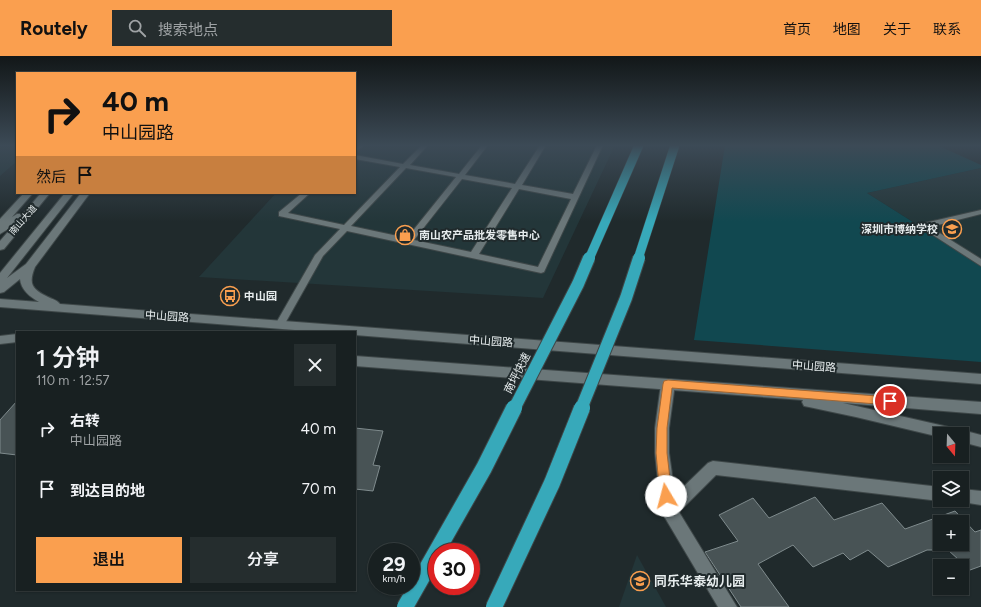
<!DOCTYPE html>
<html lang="zh">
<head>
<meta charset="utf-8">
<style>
	:root { --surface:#182021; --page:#252d2e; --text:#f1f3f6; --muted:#9fa3a5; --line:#363e3f; --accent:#fa9f4f }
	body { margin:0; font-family:Figtree,"Noto Sans SC",sans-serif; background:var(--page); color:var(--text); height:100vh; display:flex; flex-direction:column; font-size:15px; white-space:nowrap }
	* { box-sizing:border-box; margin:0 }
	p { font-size:13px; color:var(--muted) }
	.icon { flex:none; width:22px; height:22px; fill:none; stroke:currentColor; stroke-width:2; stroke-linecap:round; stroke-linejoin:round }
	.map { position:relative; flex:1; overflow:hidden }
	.details { position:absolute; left:16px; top:275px; width:340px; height:260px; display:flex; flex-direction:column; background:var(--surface); border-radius:0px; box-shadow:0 1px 3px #0004,0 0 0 1px var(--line) }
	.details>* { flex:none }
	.guide { position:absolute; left:16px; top:16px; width:340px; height:122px; border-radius:0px; box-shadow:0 1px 3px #0004,0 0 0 1px var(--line); background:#fa9f4f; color:#111; overflow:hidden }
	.needle { width:26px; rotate:161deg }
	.buttons { position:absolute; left:933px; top:371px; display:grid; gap:8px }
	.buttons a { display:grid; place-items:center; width:36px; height:36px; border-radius:0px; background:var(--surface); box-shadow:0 1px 3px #0004,0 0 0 1px var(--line); font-size:20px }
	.speed { position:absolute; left:368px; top:487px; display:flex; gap:8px; font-size:20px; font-weight:700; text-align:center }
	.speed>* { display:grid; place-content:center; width:52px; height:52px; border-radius:50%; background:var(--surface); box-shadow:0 1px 3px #0004,0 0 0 1px var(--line); line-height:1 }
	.speed small { font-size:10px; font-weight:400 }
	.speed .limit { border:6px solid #d22; background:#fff; color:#111 }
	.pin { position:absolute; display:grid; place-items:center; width:34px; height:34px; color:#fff; margin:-17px; border:2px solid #fff; border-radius:50%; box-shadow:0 1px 4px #0007 }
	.me { position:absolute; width:44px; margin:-22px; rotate:352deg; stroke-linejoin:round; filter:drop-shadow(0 0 3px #0008) }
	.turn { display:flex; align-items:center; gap:14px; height:84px; padding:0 20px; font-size:18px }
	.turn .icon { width:52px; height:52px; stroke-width:2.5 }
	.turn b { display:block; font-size:28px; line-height:34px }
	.then { display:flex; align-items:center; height:38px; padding:0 20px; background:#0003; gap:8px; font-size:15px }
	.round { display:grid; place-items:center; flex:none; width:42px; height:42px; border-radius:0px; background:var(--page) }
	.summary { display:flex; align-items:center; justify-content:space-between; height:68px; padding:0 20px }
	h1 { font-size:24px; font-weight:600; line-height:30px }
	.cta { display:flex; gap:8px; margin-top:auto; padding:8px 20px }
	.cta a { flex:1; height:46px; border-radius:0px; background:var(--accent); color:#111; font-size:16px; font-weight:600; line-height:46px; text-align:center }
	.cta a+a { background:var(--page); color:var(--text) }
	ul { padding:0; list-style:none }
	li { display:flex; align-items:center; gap:12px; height:60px; padding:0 20px }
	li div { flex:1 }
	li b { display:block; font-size:15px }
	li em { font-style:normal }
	header { display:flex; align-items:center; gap:24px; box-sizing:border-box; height:56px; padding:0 20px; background:var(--accent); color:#111 }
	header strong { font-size:19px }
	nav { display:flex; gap:22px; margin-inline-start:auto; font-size:14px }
	.search { width:280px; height:36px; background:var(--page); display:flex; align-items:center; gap:10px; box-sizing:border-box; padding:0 14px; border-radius:0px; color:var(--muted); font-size:15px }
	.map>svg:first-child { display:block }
	.built { fill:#233639 }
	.green { fill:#114850 }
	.building { fill:#485355; stroke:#7f8b8d; fill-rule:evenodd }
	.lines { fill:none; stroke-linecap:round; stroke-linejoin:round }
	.lane-casing { stroke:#3e4748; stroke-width:2 }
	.street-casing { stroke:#3e4748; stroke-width:2 }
	.secondary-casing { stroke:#3e4748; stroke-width:2 }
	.lane { fill:#6b7779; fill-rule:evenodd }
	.street { fill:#6b7779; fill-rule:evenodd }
	.secondary { fill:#6b7779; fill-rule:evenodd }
	.highway-bridge-far2-casing { stroke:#3e4748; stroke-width:10; stroke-linecap:butt }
	.highway-bridge-far1-casing { stroke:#3e4748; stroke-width:14; stroke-linecap:butt }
	.highway-bridge-casing { stroke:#3e4748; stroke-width:18; stroke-linecap:butt }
	.highway-bridge-far2 { stroke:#37a9ba; stroke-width:9 }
	.highway-bridge-far1 { stroke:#37a9ba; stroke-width:12 }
	.highway-bridge { stroke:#37a9ba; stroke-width:16 }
	.route { fill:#fa9f4f; stroke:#a26733 }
	.labels { text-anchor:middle; stroke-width:4; stroke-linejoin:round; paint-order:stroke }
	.far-street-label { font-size:9px; fill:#e6eced; stroke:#202a2c }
	.poi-label { font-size:11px; font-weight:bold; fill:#e6eced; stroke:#202a2c; text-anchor:start }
	.street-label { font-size:11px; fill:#e6eced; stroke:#202a2c }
	.near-poi-label { font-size:13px; font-weight:bold; fill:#e6eced; stroke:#202a2c; text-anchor:start }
</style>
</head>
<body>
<header>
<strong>Routely</strong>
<div class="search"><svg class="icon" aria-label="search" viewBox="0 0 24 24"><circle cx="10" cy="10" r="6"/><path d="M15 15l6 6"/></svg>搜索地点</div>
<nav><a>首页</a><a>地图</a><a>关于</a><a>联系</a></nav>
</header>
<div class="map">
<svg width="981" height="551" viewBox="0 0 981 551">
	<rect width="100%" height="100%" fill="#202a2c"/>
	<!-- built -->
	<g class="built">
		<path d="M0 89H17V105L0 120Z"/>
		<path d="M355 89H615L543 242 199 221 276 137H355Z"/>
		<path d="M981 112V209L867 137Z"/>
		<path d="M637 499 666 551H619Z"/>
	</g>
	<!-- green -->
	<path class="green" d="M725 89H937L981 109V112L867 137 981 209V306L694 284Z"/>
	<!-- building -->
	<g class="building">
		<path d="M17 345V399L0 397V364Z"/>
		<path d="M355 372 383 375 373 409 380 410 373 435 355 433Z"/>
		<path d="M815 441 834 464 882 447 905 473 955 455 975 476 981 474V510L970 514 948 494H927L888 511 868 494 850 504 843 497 813 511 793 489 758 508 789 551H741L705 496 738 485 719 459 753 442 769 462ZM940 466H962V488H940Z"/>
	</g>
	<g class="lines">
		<!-- lane casing -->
		<g class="lane-casing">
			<g id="lane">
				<path d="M357 89H364L355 96V91Z"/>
				<path d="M422 89H428L410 109 459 118 482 89H488L465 119 515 128 540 89H546L522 129 573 138 597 89H603L544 216 541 217 347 175 323 200 283 271H277L275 269 315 199 340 173 279 160V156L302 137H310L288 157 344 169 400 111 355 103V99L403 108ZM406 112 456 121 407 182 351 170ZM462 123 512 132 471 196 414 184ZM519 133 571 143 538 211 479 198Z"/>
				<path d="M981 154V158L930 171 981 203V210L919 170 920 168Z"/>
			</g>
		</g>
		<!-- street casing -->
		<g class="street-casing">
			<g id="street">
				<path d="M668 323 673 324 675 328 669 372V397L675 439 708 407 713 405 940 431V444H943L940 445 716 419 679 456 737 551H718L661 455 655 397V372L661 328 663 324Z"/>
				<path d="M962 433 981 435V449L956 445 962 444Z"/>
			</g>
		</g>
		<!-- secondary casing -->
		<g class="secondary-casing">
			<g id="secondary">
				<path d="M24 137H33L12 161 17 158H23L41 137H50L4 193 0 194V185L13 170 0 178V163Z"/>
				<path d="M65 137H74L7 222 26 208 81 137H90L35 211C28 228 32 233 48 241 52 243 57 244 60 248L981 318V328L355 279V276H320L0 251V243L39 246C30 241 21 234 20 223L4 236 0 237V217Z"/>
				<path d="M17 278V286L0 288V280Z"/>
				<path d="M355 300 981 346V358L843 347 953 372 959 375 962 374 981 379V391L962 386V378H940V381L856 361 809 351 804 350 802 346 803 344 355 310Z"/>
			</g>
		</g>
		<!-- lane -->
		<use href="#lane" class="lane"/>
		<!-- street -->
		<use href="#street" class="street"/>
		<!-- secondary -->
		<use href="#secondary" class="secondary"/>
		<!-- highway-bridge-far2 casing -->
		<g class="highway-bridge-far2-casing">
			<g id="highway-bridge-far2">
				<path d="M589 203 639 89"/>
				<path d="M638 203 675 89"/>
			</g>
		</g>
		<!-- highway-bridge-far1 casing -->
		<g class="highway-bridge-far1-casing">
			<g id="highway-bridge-far1">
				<path d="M514 353 578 228 589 202"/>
				<path d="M581 353 626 242 639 202"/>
			</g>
		</g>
		<!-- highway-bridge casing -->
		<g class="highway-bridge-casing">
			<g id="highway-bridge">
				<path d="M405 551 484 412 514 352"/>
				<path d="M494 551 552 427 582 352"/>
			</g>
		</g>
		<!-- highway-bridge-far2 -->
		<use href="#highway-bridge-far2" class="highway-bridge-far2"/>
		<!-- highway-bridge-far1 -->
		<use href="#highway-bridge-far1" class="highway-bridge-far1"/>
		<!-- highway-bridge -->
		<use href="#highway-bridge" class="highway-bridge"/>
	</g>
	<!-- sky -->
	<linearGradient id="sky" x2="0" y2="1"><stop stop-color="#121718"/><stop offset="0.54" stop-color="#3c4a56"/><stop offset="1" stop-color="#3c4a56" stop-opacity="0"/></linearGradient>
	<rect width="981" height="166" fill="url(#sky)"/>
	<!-- route -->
	<path class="route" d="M668 324 890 341 894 342 895 345 894 348 890 349 672 332 667 372V397L672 440 671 444 666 446 662 444 660 440 656 397 657 372 663 328 664 325Z"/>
	<!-- icons -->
	<defs>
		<g id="school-ring" transform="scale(1)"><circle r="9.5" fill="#202a2c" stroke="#fa9f4f" stroke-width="1.5"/><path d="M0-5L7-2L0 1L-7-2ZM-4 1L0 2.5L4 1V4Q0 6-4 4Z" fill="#fa9f4f"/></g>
		<g id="shop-ring" transform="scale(1)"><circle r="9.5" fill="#202a2c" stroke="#fa9f4f" stroke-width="1.5"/><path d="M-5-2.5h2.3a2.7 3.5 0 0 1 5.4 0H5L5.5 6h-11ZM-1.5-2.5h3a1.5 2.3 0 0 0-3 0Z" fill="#fa9f4f"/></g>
		<g id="bus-ring" transform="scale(1)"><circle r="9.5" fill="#202a2c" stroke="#fa9f4f" stroke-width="1.5"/><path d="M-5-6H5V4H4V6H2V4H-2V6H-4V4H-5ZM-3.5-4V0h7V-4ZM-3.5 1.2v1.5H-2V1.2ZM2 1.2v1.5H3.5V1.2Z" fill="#fa9f4f"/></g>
	</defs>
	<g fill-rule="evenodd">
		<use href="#school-ring" x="952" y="173"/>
		<use href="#shop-ring" x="405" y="179"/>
		<use href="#bus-ring" x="230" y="240"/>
		<use href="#school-ring" x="640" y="525"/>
	</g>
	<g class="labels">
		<!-- far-street labels -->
		<g class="far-street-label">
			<text transform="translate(23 164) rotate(-49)" y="3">南山大道</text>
		</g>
		<!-- poi labels -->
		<g class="poi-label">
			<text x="938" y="177" text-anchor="end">深圳市博纳学校</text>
			<text x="419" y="183">南山农产品批发零售中心</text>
			<text x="244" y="244">中山园</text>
		</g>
		<!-- street labels -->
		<g class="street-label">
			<text transform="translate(167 260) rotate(4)" y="4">中山园路</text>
			<text transform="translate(491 285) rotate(4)" y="4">中山园路</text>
			<text transform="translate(814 310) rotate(4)" y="4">中山园路</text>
			<text transform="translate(517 317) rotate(-63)" y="4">南坪快速</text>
		</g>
		<!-- near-poi labels -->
		<g class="near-poi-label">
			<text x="654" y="530">同乐华泰幼儿园</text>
		</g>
	</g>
</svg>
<div class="buttons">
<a><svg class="needle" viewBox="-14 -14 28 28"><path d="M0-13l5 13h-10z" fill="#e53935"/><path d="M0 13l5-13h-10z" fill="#9fa3a5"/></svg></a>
<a><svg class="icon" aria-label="layers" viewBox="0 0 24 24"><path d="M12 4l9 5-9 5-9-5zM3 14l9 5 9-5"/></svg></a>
<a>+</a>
<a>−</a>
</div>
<div class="speed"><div>29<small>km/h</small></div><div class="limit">30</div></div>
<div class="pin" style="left:890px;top:345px;background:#d93025"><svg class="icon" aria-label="arrive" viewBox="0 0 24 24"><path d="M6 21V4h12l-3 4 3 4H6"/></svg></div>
<svg class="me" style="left:666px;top:440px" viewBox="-20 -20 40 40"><circle r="19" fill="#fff"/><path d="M0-13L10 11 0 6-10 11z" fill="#fa9f4f"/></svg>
<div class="guide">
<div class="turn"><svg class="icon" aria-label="right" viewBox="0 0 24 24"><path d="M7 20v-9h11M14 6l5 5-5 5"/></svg><div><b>40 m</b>中山园路</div></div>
<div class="then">然后<svg class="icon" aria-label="arrive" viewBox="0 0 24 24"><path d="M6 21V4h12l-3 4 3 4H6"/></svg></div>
</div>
<section class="details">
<div class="summary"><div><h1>1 分钟</h1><p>110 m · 12:57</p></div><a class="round"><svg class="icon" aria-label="close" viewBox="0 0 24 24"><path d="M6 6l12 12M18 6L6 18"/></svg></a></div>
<ul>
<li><svg class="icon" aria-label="right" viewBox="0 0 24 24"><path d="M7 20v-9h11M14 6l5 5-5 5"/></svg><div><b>右转</b><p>中山园路</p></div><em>40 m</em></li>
<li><svg class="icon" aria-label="arrive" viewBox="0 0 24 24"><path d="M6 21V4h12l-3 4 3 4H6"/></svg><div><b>到达目的地</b></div><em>70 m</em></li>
</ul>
<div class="cta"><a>退出</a><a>分享</a></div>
</section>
</div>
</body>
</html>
